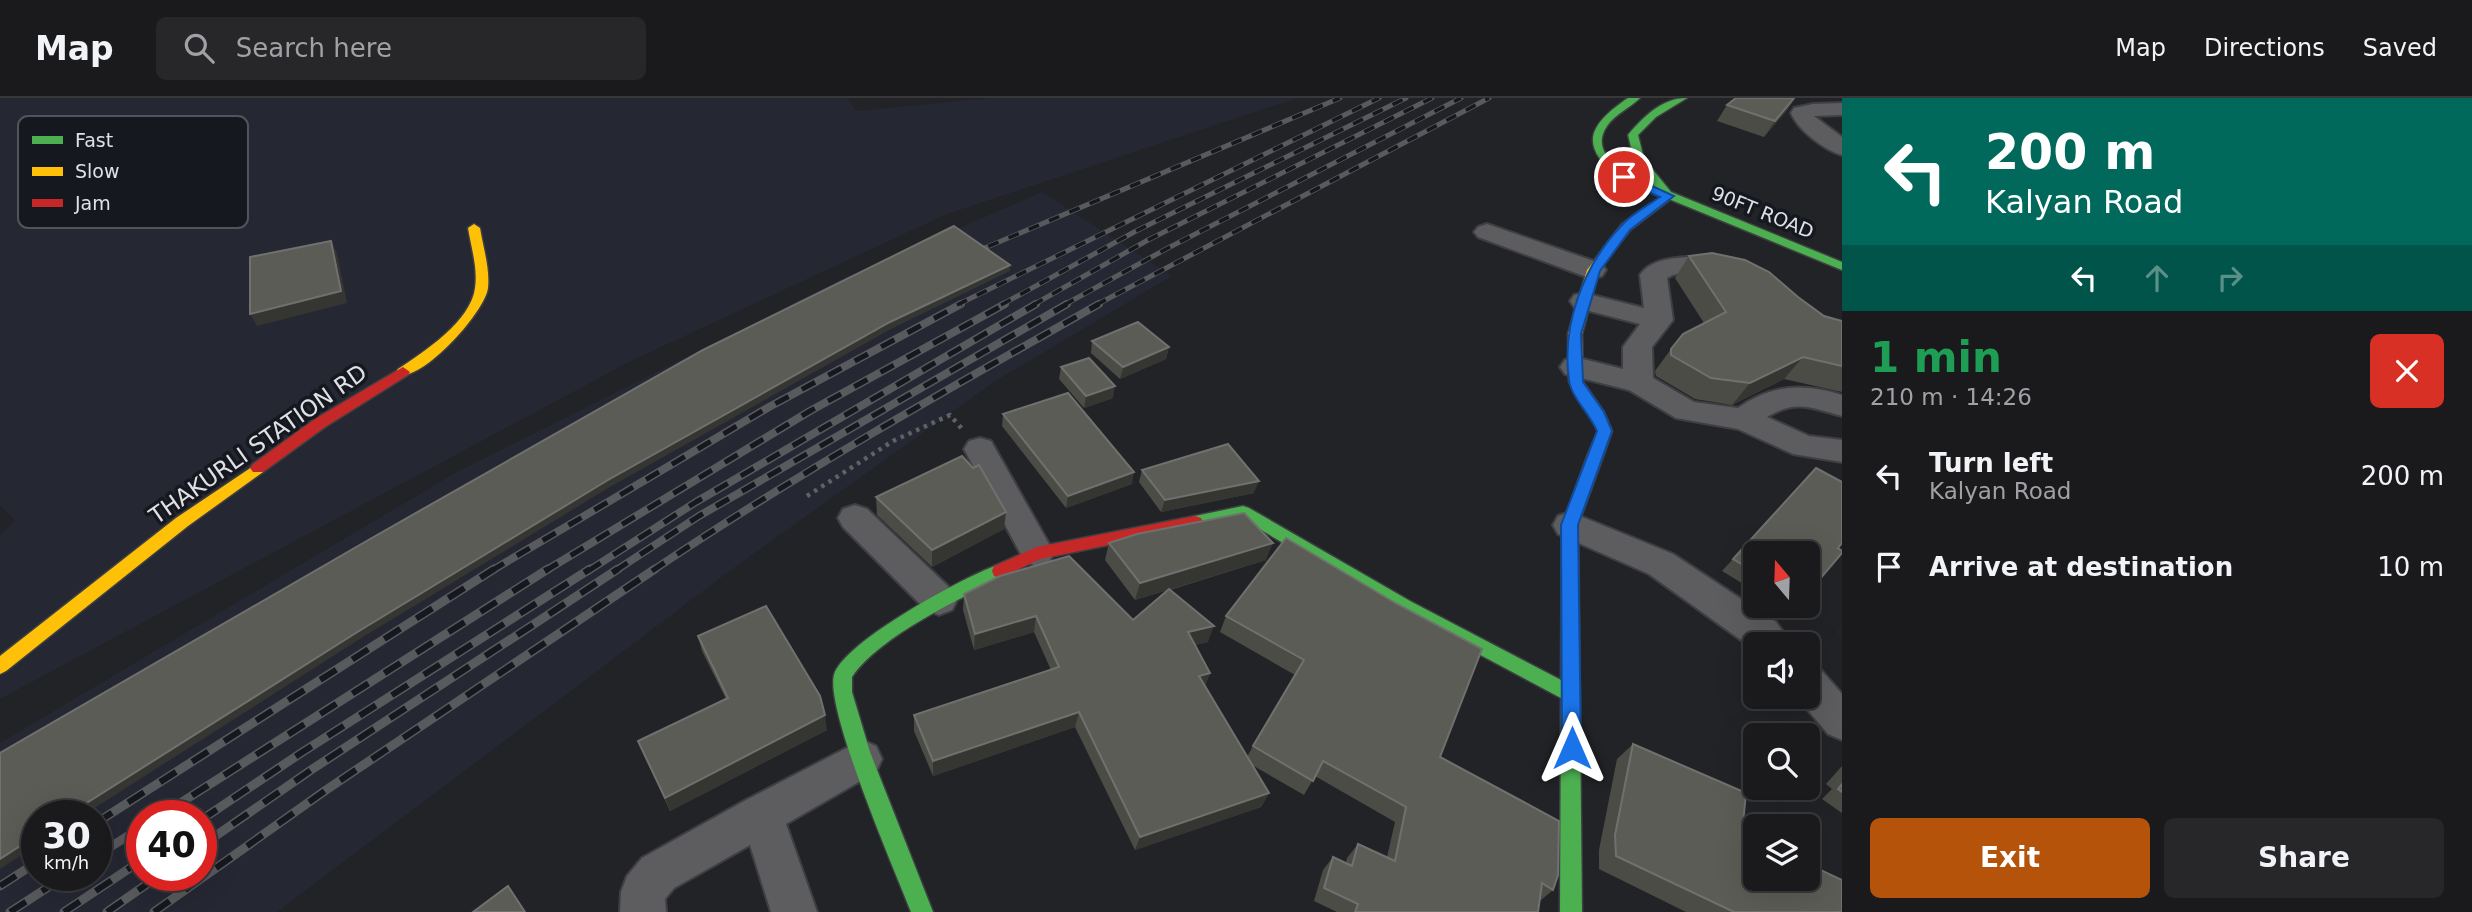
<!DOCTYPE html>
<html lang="en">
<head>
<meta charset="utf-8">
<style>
	:root { --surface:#1a1a1d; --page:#27272a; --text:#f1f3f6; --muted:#9fa1a4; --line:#38383b; --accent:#b45309 }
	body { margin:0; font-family:"DejaVu Sans",sans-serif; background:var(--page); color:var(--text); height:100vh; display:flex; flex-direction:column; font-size:26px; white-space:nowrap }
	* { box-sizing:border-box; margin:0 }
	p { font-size:23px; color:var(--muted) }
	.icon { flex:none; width:38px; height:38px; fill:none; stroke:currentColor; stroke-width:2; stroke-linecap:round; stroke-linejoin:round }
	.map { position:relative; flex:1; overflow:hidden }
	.drawer { display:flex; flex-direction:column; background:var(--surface); width:630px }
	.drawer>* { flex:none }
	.hud { background:#00695c; color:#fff; overflow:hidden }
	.needle { width:46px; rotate:341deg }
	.buttons { position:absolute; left:1743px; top:443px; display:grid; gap:14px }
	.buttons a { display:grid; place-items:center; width:77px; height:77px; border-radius:10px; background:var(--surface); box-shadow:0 7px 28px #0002,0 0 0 2px var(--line); font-size:35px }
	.speed { position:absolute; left:21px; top:702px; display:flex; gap:14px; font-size:35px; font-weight:700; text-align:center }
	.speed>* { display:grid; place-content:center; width:91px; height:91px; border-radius:50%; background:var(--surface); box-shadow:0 7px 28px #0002,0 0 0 2px var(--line); line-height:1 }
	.speed small { font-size:18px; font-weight:400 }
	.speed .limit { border:10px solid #d22; background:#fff; color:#111 }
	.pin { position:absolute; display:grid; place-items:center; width:60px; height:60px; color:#fff; margin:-30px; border:4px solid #fff; border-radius:50%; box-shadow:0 2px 7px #0007 }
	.me { position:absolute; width:77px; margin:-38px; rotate:0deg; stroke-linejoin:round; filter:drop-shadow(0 0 5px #0008) }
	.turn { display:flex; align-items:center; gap:24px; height:147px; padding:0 28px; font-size:32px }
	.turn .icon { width:91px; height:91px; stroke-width:2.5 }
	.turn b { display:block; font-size:49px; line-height:60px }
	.lanes { display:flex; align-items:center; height:66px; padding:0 28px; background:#0003; justify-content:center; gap:35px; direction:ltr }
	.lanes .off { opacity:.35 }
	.round { display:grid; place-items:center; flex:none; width:74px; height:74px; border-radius:10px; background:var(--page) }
	.headline { display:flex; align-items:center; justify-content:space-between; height:119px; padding:0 28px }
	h1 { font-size:42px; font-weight:600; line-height:52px; color:#1e9e55 }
	.action { display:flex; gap:14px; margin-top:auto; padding:14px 28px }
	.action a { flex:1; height:80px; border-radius:10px; background:var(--accent); color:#fff; font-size:28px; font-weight:600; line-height:80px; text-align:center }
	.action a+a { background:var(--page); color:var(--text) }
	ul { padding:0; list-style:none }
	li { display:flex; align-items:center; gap:21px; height:91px; padding:0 28px }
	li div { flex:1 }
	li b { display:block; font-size:26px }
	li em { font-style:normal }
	header { display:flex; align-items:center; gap:42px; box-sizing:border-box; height:98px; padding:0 35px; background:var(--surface); border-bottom:2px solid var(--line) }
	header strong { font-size:33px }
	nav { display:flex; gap:38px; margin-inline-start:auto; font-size:24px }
	.search { width:490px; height:63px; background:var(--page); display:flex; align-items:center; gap:18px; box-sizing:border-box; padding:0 24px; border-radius:10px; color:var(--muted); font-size:26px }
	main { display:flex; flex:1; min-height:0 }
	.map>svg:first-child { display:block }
	.built { fill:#252733; fill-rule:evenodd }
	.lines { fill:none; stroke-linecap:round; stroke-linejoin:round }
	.street-casing { stroke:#3e3f43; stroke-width:4 }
	.fast-casing { stroke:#3e3f43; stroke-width:3 }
	.slow-casing { stroke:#3e3f43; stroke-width:3 }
	.jam-casing { stroke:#3e3f43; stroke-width:3 }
	.path { stroke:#616265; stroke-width:4.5; stroke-dasharray:3.5 5; stroke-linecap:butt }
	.street { fill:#5d5d60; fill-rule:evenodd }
	.fast { fill:#4caf50; fill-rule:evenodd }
	.slow { fill:#ffc107; fill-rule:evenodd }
	.jam { fill:#c62828; fill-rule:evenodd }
	.rail-far2-casing { stroke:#595a5d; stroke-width:5 }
	.rail-far1-casing { stroke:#595a5d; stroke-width:8 }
	.rail-casing { stroke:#595a5d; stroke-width:9 }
	.rail-far2 { stroke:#16181f; stroke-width:3.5; stroke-dasharray:11; stroke-linecap:butt }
	.rail-far1 { stroke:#16181f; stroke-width:5; stroke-dasharray:15; stroke-linecap:butt }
	.rail { stroke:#16181f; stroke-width:6; stroke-dasharray:19; stroke-linecap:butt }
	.wall { fill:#4c4c46 }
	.shaded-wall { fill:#353532 }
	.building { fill:#5c5c57; stroke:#70716e; stroke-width:2 }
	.route { fill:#1a73e8; stroke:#114b97; stroke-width:2 }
	.labels { text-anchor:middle; stroke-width:7; stroke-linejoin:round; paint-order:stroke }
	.far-street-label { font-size:19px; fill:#dfe1e6; stroke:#16181f }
	.street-label { font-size:23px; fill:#dfe1e6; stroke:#16181f }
	.key { fill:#16181f; stroke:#52545b; stroke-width:2 }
	.key-label { font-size:19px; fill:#dfe1e6 }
</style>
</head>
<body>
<header>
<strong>Map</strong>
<div class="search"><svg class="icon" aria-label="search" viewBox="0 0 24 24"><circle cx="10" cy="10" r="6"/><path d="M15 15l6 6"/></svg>Search here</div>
<nav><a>Map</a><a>Directions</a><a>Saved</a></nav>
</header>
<main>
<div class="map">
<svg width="1842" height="814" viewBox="0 0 1842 814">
	<rect width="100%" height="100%" fill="#222327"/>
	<!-- built -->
	<g class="built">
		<path d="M0 0H848L856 13 990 0H1297L947 116 631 263 0 601V437L15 423 0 407Z"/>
		<path d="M1042 94 1172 178 994 284 735 469 277 814H0V645L455 375 846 179ZM37 718H96V777H37ZM142 718H201V777H142Z"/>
	</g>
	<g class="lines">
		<!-- street casing -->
		<g class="street-casing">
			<g id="street">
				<path d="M1842 5V17L1814 18 1842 39V57C1824 52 1798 32 1791 15L1794 10 1813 6Z"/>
				<path d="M1487 126 1602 166 1606 172 1602 178 1593 180 1584 178 1478 139 1474 134 1478 129Z"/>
				<path d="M1688 159 1736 165 1740 171 1736 177C1713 182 1689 167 1667 180L1673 222 1652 249 1653 280 1694 304 1738 310C1771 286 1804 285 1842 297V318C1811 310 1797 301 1767 319L1809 338 1842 342V364L1793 356 1738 331 1676 320 1629 292 1565 276 1560 269 1565 262 1575 259 1623 271V249L1640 226 1574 209 1570 203 1574 197 1584 195 1644 210 1640 177C1650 162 1671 160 1688 159Z"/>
				<path d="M980 340 991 343 1049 446 1054 455 1049 464 1037 468 1025 464 964 351 969 343Z"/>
				<path d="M855 407 867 411 952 492 957 502 952 512 939 517 926 512 843 429 838 420 843 411Z"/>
				<path d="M1570 414 1673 456 1776 524 1792 546H1755V552L1649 476 1558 436 1553 427 1558 418Z"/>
				<path d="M1808 569 1822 573 1842 596V642L1828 636 1796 598H1808Z"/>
				<path d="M862 642 876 648 882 661 876 674 786 726 817 814H771L750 747 674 790 665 801 666 814H620L621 794 627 778 642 760 746 702Z"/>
			</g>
		</g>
		<!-- fast casing -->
		<g class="fast-casing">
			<g id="fast">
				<path d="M1628 0H1640C1630 10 1615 16 1607 28 1586 59 1633 79 1654 87L1634 61 1628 37C1643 19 1662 0 1687 0L1656 19 1638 37 1644 61 1671 94 1842 164V172L1620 81C1579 48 1587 28 1628 0Z"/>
				<path d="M1596 351 1604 356 1578 427 1582 814H1560L1561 600 1398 513 1241 420 1195 430 1189 428 1187 424 1189 420 1195 418 1243 408 1249 410 1410 503 1561 582 1562 427 1588 356Z"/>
				<path d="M1000 466 1006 468 1008 473 1006 478C961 500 880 538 852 579V594L870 654 933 814H911C895 773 825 612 834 577 843 544 967 477 1000 466Z"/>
			</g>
		</g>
		<!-- slow casing -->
		<g class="slow-casing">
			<g id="slow">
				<path d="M1668 95 1674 98 1672 100 1630 132 1599 172 1582 236 1583 284 1604 314 1612 333 1604 356 1596 361 1588 356 1598 333 1590 315 1569 284 1568 236 1587 172 1622 126Z"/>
				<path d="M474 126 480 130C483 149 490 170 488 190 485 214 423 283 398 277L396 274 398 271C424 254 471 223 475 190 478 170 471 149 468 130Z"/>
				<path d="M258 365 266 370 263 374 188 428 6 573 0 576V558L176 420Z"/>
			</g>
		</g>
		<!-- jam casing -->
		<g class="jam-casing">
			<g id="jam">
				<path d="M403 269 410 274 408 277 325 329 263 374H253L250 370 253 366 315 321Z"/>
				<path d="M1195 418 1201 420 1203 424 1201 428 1040 461 1000 480 994 478 992 473 994 468 1037 449Z"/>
			</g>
		</g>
		<!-- path -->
		<path class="path" d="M807 398 893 343 950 317 963 332"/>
		<!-- street -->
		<use href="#street" class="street"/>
		<!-- fast -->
		<use href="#fast" class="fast"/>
		<!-- slow -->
		<use href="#slow" class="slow"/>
		<!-- jam -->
		<use href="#jam" class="jam"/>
		<!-- rail-far2 casing -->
		<g class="rail-far2-casing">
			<g id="rail-far2">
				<path d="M968 157 1340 0"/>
				<path d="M957 207 1379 0"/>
				<path d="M1001 207 1136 133 1406 0"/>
				<path d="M1033 207 1148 142 1432 0"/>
				<path d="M1064 207 1168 150 1461 0"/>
				<path d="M1096 207 1489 0"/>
			</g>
		</g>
		<!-- rail-far1 casing -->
		<g class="rail-far1-casing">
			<g id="rail-far1">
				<path d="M491 473 769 309 961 206"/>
				<path d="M545 473 810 313 1005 206"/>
				<path d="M588 473 696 404 1036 206"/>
				<path d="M615 473 699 418 1067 206"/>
				<path d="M652 473C796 376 948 291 1099 206"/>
			</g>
		</g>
		<!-- rail casing -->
		<g class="rail-casing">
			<g id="rail">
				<path d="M160 718 548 471"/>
				<path d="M201 722 301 655 590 471"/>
				<path d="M96 725 494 471"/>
				<path d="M201 748 311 672 618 471"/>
				<path d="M96 758 142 729"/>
				<path d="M0 788 37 764"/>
				<path d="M10 814 67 777"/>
				<path d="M64 814 142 762"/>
				<path d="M107 814 160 777"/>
				<path d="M154 814 326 692 655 471"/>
			</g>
		</g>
		<!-- rail-far2 -->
		<use href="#rail-far2" class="rail-far2"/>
		<!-- rail-far1 -->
		<use href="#rail-far1" class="rail-far1"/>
		<!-- rail -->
		<use href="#rail" class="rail"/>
	</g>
	<!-- wall -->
	<g class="wall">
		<path d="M1736 0H1795L1788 11 1764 39 1717 23 1727 7Z"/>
		<path d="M1689 158 1798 199 1824 218 1842 223V294L1784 281 1732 307 1695 301 1656 278 1655 273 1671 251 1704 225 1675 180Z"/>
		<path d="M1092 243 1169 249 1166 261 1120 281 1091 255Z"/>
		<path d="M1061 269 1113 300 1084 310 1059 281Z"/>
		<path d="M1003 316 1132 386 1066 410 1002 328Z"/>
		<path d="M1816 370 1838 450 1755 455V493L1722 473Z"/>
		<path d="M1142 372 1254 395 1161 414 1139 384Z"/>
		<path d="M876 399 1004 431 932 469 877 417Z"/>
		<path d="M1286 440 1440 659 1553 792 1540 803 1538 814H1337L1314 803 1323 772 1333 759 1346 765 1347 760 1358 746 1387 759 1395 724 1315 678 1304 697 1252 667 1269 695 1261 709 1135 752 1075 629 933 678 914 633V617L1051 572 1034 534 974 552 963 512 964 496 1133 522 1168 492 1135 502 1105 462 1109 445 1266 462 1170 492 1208 544 1195 547 1210 575 1205 588 1247 659 1253 648 1295 577 1220 534 1226 518Z"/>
		<path d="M1780 508H1795L1789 513Z"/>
		<path d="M698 538 827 632 670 713 638 643 726 601 702 553Z"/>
		<path d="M1633 646 1742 736 1842 814H1686L1599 771V752L1617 661Z"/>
		<path d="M1842 668V715L1822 701 1832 691 1826 686Z"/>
	</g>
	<!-- shaded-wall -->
	<g class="shaded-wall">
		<path d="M1794 0H1795L1788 11 1764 39 1775 23Z"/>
		<path d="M331 143 337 155 347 205 257 228 250 216Z"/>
		<path d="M1010 167V173L891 231 610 389 363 539 82 718H66L359 533 608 382 890 224Z"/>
		<path d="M1169 249 1166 261 1120 281 1123 269Z"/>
		<path d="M1803 259 1784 281 1732 307 1750 285Z"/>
		<path d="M1115 288 1113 300 1084 310 1086 298Z"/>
		<path d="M1134 374 1132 386 1066 410 1068 398Z"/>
		<path d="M1259 383 1254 395 1161 414 1165 402Z"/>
		<path d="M1006 414 1004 431 932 469V452Z"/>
		<path d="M1273 445 1266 462 1135 502 1140 485Z"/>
		<path d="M1036 518 1034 534 974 552 975 536Z"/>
		<path d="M1214 528 1208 544 1182 550 1188 534Z"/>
		<path d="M1210 575 1204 590 1199 578Z"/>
		<path d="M1079 614 1075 629 933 678V663Z"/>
		<path d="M825 617 827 632 670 713 665 700Z"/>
		<path d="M1269 695 1261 709 1135 752 1140 739Z"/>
		<path d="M37 737V747L0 771V761Z"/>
	</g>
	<!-- building -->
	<g class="building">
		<path d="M1736 0H1794L1775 23 1727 7Z"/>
		<path d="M954 128 1010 167 890 224 608 382 359 533 66 718H37V737L0 761V655L370 441 703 252Z"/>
		<path d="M331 143 341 193 250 216V159Z"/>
		<path d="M1712 155 1745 162 1769 174 1798 199 1824 218 1842 223V268L1803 259 1750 285 1711 280 1671 257V251L1683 236 1726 214 1689 158Z"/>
		<path d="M1138 224 1169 249 1123 269 1092 243Z"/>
		<path d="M1089 260 1115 288 1086 298 1061 269Z"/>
		<path d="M1068 295 1134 374 1068 398 1003 316Z"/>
		<path d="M1228 346 1259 383 1165 402 1142 372Z"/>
		<path d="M962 358 973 370 979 367 1006 414 932 452 876 399Z"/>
		<path d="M1816 370 1842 384V445L1838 450 1842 453V455L1808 495V455H1755V474L1733 461Z"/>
		<path d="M1244 415 1273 445 1140 485 1109 445 1137 436Z"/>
		<path d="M1286 440 1397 506 1482 551 1440 659 1559 723 1558 777 1553 792 1542 785 1538 814H1355L1358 806 1324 790 1333 759 1352 768 1358 746 1395 763 1406 709 1323 663 1313 683 1253 648 1304 562 1226 518Z"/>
		<path d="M1069 458 1133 522 1169 491 1214 528 1188 534 1210 575 1199 578 1269 695 1140 739 1079 614 933 663 914 617 1059 569 1036 518 975 536 964 496 1000 478Z"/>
		<path d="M766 508 820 598 825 617 665 700 638 643 728 600 698 538Z"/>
		<path d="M1633 646 1746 695 1742 736 1755 742V780H1808V766L1842 782V814H1734L1616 758 1615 737Z"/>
		<path d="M1842 686V694L1838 691Z"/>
		<path d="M508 788 525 814H473Z"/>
	</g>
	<!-- route -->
	<path class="route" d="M1620 77H1628L1674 98 1630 132 1600 173 1581 236 1583 284 1604 314 1612 333 1578 427 1581 650 1578 657 1572 659 1565 657 1562 650 1561 427 1597 333C1590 316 1571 299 1569 282 1561 227 1584 167 1621 128 1631 116 1647 108 1660 99L1620 82Z"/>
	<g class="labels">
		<!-- far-street labels -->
		<g class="far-street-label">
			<text transform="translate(1763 114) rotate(22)" y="7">90FT ROAD</text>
		</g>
		<!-- street labels -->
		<g class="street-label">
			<text transform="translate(258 346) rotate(-35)" y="8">THAKURLI STATION RD</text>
		</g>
	</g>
	<!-- legend -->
	<rect x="18" y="18" width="230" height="112" rx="10" class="key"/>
	<rect x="32" y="38" width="31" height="8" fill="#4caf50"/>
	<rect x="32" y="69" width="31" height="9" fill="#ffc107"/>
	<rect x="32" y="101" width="31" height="8" fill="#c62828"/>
	<g class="key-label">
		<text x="75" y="49">Fast</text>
		<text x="75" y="80">Slow</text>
		<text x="75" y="112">Jam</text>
	</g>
</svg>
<div class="buttons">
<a><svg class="needle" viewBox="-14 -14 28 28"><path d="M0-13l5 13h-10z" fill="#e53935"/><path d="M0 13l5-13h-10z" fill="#9fa1a4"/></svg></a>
<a><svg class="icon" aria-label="sound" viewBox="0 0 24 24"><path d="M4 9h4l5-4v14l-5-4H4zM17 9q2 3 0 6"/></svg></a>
<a><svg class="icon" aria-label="search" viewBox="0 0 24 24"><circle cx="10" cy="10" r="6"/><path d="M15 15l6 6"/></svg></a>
<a><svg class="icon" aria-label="layers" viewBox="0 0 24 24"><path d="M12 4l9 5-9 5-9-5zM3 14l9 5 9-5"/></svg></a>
</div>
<div class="speed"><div>30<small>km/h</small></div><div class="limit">40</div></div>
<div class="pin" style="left:1624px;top:79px;background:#d93025"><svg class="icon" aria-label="arrive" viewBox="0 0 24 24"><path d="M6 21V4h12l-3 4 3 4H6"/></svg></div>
<svg class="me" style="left:1572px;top:650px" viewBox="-20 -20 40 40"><path d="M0-17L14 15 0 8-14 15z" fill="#1a73e8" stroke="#fff" stroke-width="4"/></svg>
</div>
<section class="drawer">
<div class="hud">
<div class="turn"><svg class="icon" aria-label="left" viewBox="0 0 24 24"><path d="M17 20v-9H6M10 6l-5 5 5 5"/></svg><div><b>200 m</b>Kalyan Road</div></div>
<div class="lanes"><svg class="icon" aria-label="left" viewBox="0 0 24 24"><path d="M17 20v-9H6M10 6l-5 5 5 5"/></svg><svg class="icon off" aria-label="ahead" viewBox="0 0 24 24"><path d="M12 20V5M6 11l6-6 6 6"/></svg><svg class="icon off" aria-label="right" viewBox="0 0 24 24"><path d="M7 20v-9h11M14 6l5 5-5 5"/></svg></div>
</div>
<div class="headline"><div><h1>1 min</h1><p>210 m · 14:26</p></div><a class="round" style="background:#d93025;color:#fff"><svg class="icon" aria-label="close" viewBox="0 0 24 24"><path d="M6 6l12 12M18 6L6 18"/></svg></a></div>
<ul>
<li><svg class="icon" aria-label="left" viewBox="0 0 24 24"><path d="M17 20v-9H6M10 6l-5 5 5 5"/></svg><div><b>Turn left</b><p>Kalyan Road</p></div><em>200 m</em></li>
<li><svg class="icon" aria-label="arrive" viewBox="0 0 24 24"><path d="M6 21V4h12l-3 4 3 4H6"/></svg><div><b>Arrive at destination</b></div><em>10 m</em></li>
</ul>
<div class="action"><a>Exit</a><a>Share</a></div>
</section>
</main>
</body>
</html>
